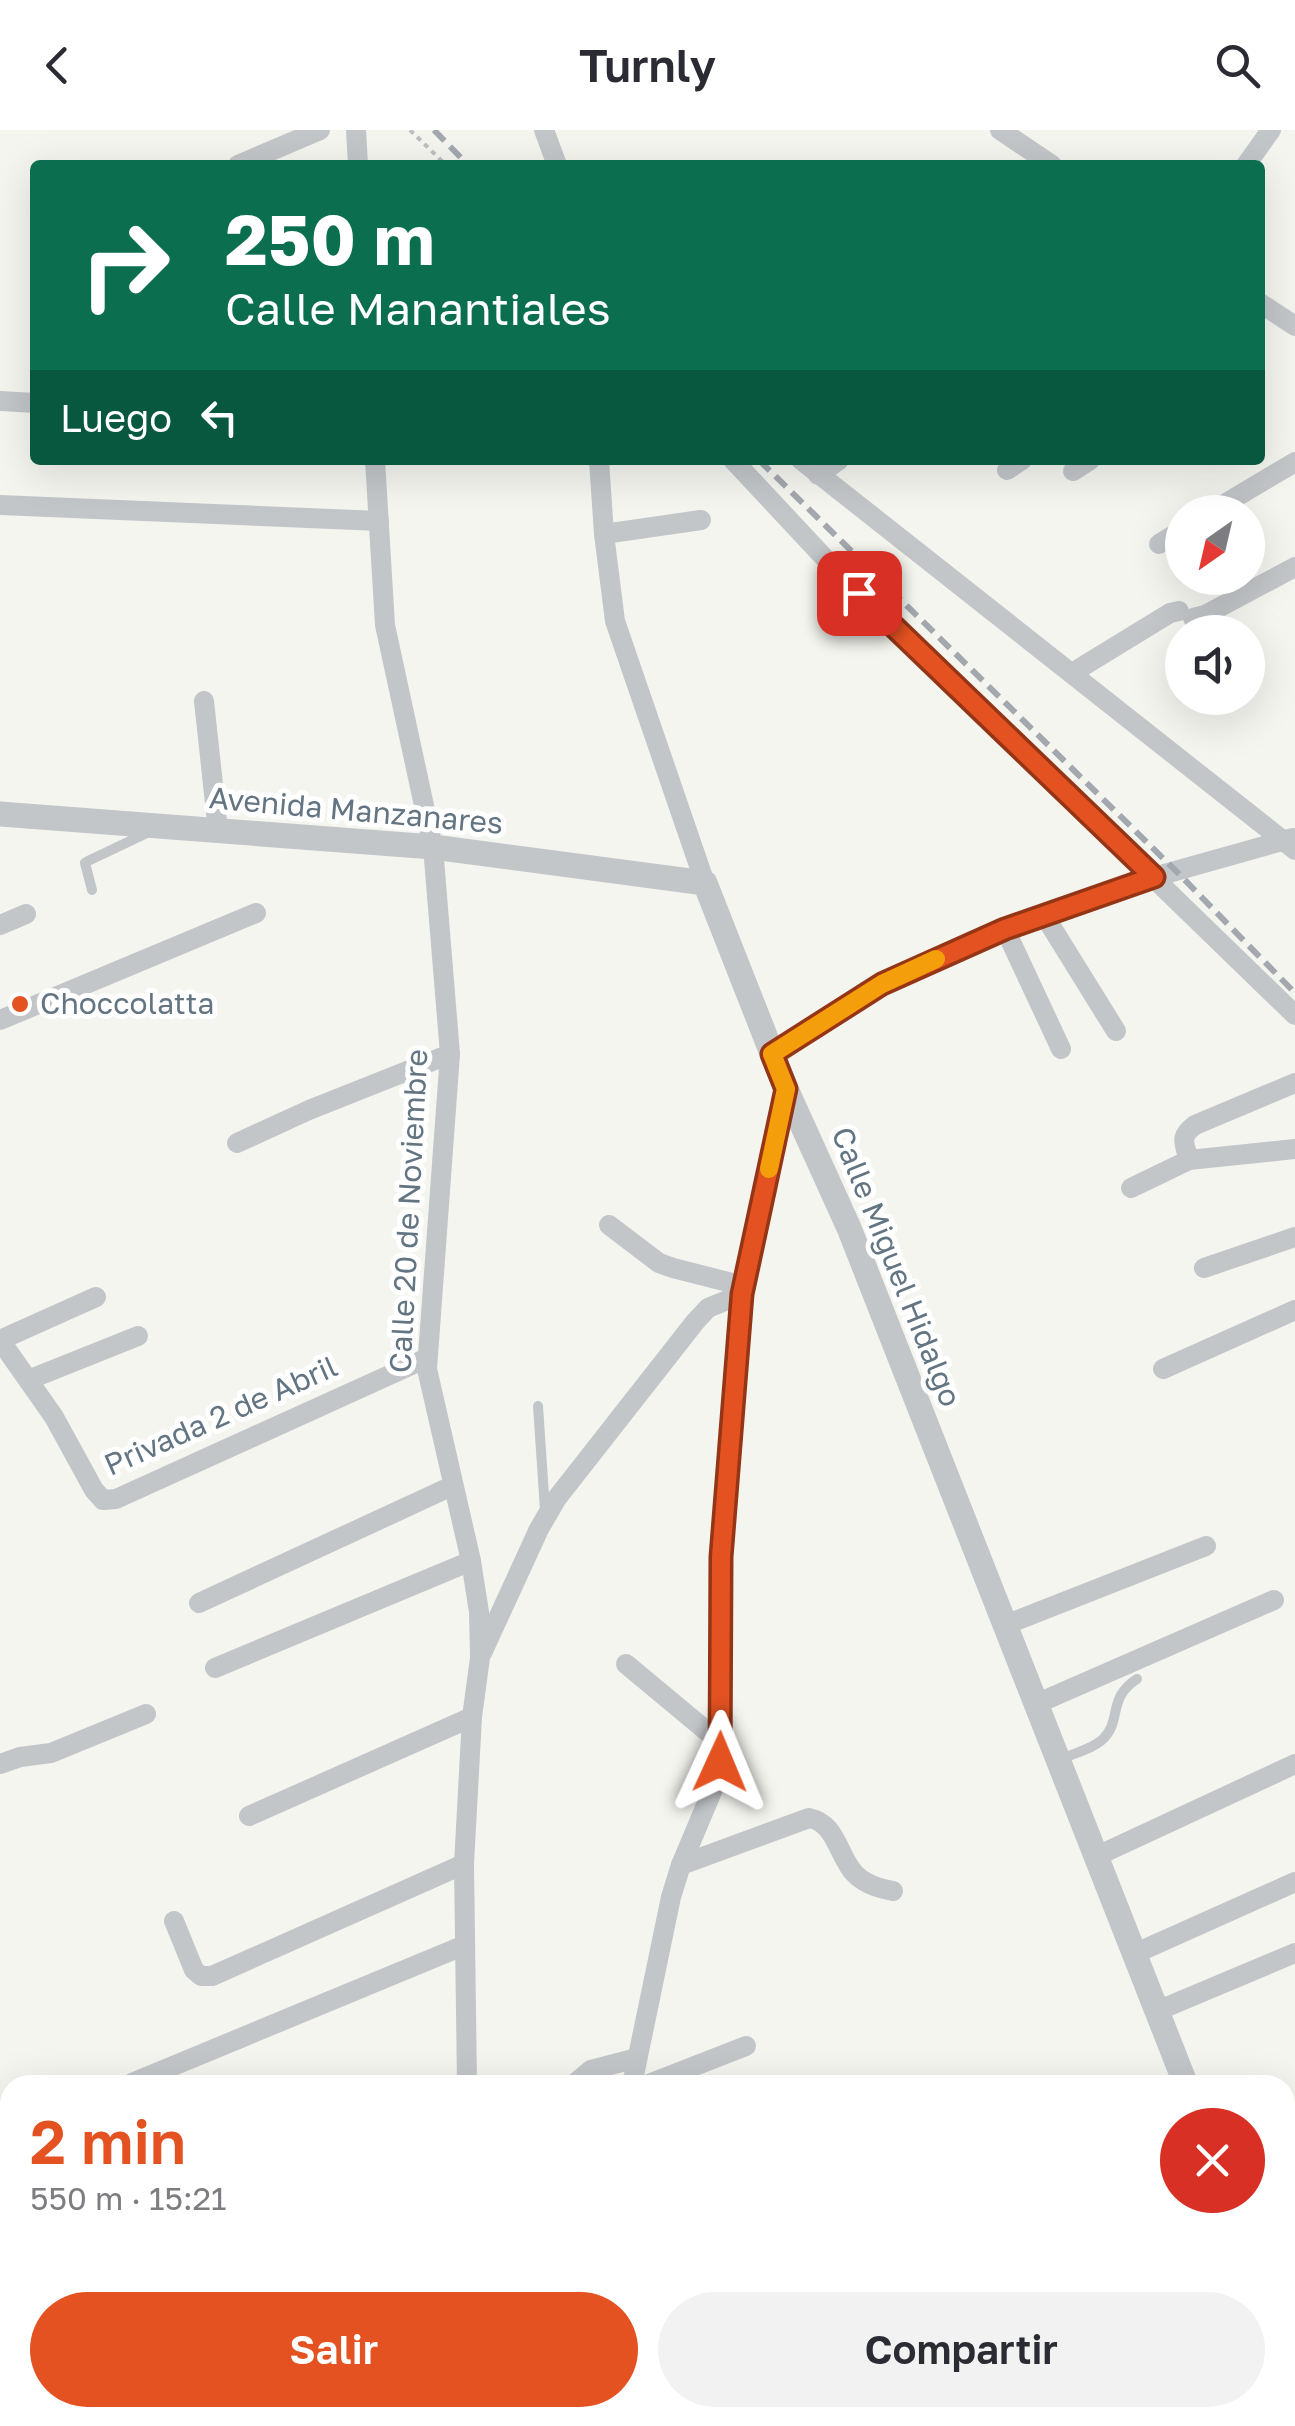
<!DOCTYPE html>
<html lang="es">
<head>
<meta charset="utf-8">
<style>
	:root { --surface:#fff; --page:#f2f2f3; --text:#2b2b33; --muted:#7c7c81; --accent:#e45221 }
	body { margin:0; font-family:"Golos Text",sans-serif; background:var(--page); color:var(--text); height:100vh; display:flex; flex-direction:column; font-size:38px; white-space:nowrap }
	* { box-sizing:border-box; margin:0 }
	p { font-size:32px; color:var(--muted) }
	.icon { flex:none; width:55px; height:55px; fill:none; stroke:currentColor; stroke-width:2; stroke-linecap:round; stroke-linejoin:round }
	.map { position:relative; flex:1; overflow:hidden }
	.sheet { position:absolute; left:0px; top:1945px; width:1295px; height:352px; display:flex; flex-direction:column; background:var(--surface); border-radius:30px 30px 0 0; box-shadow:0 10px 40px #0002 }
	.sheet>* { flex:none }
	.hud { position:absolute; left:30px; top:30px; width:1235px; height:305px; border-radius:10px; box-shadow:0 10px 40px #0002; background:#0b6e4f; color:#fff; overflow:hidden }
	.needle { width:65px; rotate:214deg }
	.controls { position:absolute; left:1165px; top:365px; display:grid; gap:20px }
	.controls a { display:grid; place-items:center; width:100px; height:100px; border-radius:50%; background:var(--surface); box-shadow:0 10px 40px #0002; font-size:50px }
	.pin { position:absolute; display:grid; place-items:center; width:85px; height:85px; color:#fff; margin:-42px; border-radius:20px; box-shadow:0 5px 15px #0006 }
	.me { position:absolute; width:110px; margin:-55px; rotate:1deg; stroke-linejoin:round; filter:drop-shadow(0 0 8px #0008) }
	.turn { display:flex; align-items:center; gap:35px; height:210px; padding:0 30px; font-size:45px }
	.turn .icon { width:130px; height:130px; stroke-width:2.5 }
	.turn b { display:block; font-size:70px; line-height:85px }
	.then { display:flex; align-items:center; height:95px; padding:0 30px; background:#0003; gap:20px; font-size:38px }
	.round { display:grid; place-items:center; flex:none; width:105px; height:105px; border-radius:52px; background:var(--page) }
	.head { display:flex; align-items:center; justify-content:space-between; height:170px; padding:0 30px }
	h1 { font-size:60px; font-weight:600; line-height:75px; color:var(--accent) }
	.primary-button { display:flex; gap:20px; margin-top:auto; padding:20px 30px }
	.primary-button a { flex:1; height:115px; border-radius:60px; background:var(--accent); color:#fff; font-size:40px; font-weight:600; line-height:115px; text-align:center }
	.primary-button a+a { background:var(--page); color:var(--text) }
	header { display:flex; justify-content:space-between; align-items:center; height:130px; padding:0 30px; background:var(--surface); font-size:45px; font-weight:600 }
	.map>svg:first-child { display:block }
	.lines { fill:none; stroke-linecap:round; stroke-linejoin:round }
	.path { stroke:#bcbec0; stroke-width:4; stroke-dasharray:5 5; stroke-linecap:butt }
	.service { stroke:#c2c6c9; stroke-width:10 }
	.minor { stroke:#c2c6c9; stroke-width:20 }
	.tertiary { stroke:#c2c6c9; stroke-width:25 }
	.rail { stroke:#a2a8ae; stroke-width:6; stroke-dasharray:15 8; stroke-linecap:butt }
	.route-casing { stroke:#943515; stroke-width:25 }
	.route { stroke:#e45221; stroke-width:18 }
	.slow { stroke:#f59e0b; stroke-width:18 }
	.poi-dot { fill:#e45221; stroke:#fff; stroke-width:4 }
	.labels { text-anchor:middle; stroke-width:10; stroke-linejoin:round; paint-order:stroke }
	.street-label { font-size:30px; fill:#637482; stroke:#fff }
	.poi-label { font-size:30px; fill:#637482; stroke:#fff; text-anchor:start }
</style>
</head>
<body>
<header><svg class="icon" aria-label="back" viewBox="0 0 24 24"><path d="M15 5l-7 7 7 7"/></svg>Turnly<svg class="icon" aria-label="search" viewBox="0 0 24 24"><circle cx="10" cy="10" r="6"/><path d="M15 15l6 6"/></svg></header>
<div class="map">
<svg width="1295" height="2296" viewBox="0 0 1295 2296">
	<rect width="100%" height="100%" fill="#f5f5f0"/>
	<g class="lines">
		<!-- path -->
		<path class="path" d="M410 0 446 35"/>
		<!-- service -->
		<g class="service">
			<path d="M92 760 85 733 88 731 149 702"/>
			<path d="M538 1276 545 1380"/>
			<path d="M1060 1630C1073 1623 1093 1619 1103 1609 1122 1591 1107 1568 1137 1549"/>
		</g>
		<!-- minor -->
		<g class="minor">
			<path d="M356 0 358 35"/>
			<path d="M544 0 557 35"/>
			<path d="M1000 0 1052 35"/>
			<path d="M238 35 320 0"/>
			<path d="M1246 35 1271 0"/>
			<path d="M1260 173 1295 196"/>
			<path d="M0 271 35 273"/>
			<path d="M375 330 385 495 433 717 450 924 427 1239 471 1431 479 1482 480 1528 472 1587 464 1734 467 1955"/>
			<path d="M599 330 604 404 615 491 705 753"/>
			<path d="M733 330 833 437 1295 885"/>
			<path d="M801 330 1295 720"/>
			<path d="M1007 340 1022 330"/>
			<path d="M1073 341 1090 330"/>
			<path d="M818 345 839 330"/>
			<path d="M0 375 379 391"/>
			<path d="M1211 382 1295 332"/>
			<path d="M604 404 701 390"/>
			<path d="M1159 414 1182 400"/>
			<path d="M1193 488 1205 485 1295 437"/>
			<path d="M1072 543 1170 483 1179 481"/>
			<path d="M204 571 218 701"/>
			<path d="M1044 785 1116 901"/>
			<path d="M0 795 26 784"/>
			<path d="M1005 799 1061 919"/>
			<path d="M0 890 256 783"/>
			<path d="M772 925 881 854 1005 799 1154 747 1293 708"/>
			<path d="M1295 953 1195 995C1179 1007 1184 1012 1189 1030L1295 1019"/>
			<path d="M237 1013 309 980 450 924"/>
			<path d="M1131 1058 1189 1030"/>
			<path d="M609 1095 659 1133 673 1138 744 1156"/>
			<path d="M1204 1138 1295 1107"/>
			<path d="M0 1210 54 1287 94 1360 103 1370 116 1369 427 1228"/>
			<path d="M0 1210 96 1167"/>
			<path d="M1163 1239 1295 1180"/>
			<path d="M28 1250 138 1206"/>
			<path d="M199 1473 452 1356"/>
			<path d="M1005 1495 1206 1416"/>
			<path d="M482 1523 539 1399 557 1368 695 1192 708 1178 742 1164"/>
			<path d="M626 1534 721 1613"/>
			<path d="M215 1538 471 1431"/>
			<path d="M1036 1574 1274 1470"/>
			<path d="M0 1634 20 1627 51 1623 146 1584"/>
			<path d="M249 1686 472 1587"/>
			<path d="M1097 1726 1295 1634"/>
			<path d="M681 1735 809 1688C837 1693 838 1727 855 1744 866 1755 879 1758 893 1761"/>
			<path d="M174 1791 194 1840 201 1846H212L464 1734"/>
			<path d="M1134 1824 1295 1752"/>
			<path d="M1157 1881 1295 1823"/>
			<path d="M132 1953 465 1815"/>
			<path d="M573 1955 591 1940 637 1928"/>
			<path d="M632 1955 671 1767 681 1735 713 1659 720 1632 721 1427 742 1164 786 959"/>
			<path d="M646 1955 746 1916"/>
			<path d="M0 2004 10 1999"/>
			<path d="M1285 2081 1295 2074"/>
			<path d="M0 2134 10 2130"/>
			<path d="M0 2208 10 2225"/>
			<path d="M48 2288 53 2296"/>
			<path d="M1018 2288 1023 2296"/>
			<path d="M0 2294 4 2296"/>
			<path d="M417 2296 438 2288"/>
			<path d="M482 2296V2288"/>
			<path d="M560 2296 562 2288"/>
			<path d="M596 2296 613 2288"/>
			<path d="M940 2296 958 2288"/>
		</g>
		<!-- tertiary -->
		<g class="tertiary">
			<path d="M0 684 433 717 705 753 786 959 849 1098 1186 1955"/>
			<path d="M1285 2200 1295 2225"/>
		</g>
		<!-- rail -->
		<g class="rail">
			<path d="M434 0 468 35"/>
			<path d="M759 330 1176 741 1295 863"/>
		</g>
	</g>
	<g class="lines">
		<!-- route casing -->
		<g class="route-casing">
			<path id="route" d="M720 1632 721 1427 742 1164 786 959 772 924 882 854 1005 799 1154 747 859 463"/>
		</g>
		<!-- route -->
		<use href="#route" class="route"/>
		<!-- slow -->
		<path class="slow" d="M769 1039 786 959 772 924 882 854 936 829"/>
	</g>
	<!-- markers -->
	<circle class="poi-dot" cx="20" cy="874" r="10"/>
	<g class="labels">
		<!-- street labels -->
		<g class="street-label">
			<text transform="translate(356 681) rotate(5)" y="10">Avenida Manzanares</text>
			<text transform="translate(409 1081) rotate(-87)" y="10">Calle 20 de Noviembre</text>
			<text transform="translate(896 1137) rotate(68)" y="10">Calle Miguel Hidalgo</text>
			<text transform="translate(221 1286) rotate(-24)" y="10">Privada 2 de Abril</text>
		</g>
		<!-- poi labels -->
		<g class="poi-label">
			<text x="40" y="884">Choccolatta</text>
		</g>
	</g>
</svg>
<div class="controls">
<a><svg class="needle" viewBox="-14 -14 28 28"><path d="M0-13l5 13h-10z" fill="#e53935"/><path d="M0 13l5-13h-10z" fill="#7c7c81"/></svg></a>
<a><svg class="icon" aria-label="sound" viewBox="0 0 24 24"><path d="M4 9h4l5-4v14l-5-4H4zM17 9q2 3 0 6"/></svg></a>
</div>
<div class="pin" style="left:859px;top:463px;background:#d93025"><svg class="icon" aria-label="arrive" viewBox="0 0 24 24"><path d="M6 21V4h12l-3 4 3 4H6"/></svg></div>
<svg class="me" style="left:720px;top:1632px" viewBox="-20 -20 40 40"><path d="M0-17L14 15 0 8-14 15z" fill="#e45221" stroke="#fff" stroke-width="4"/></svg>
<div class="hud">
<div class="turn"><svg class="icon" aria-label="right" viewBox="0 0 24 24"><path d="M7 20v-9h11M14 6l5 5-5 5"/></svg><div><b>250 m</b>Calle Manantiales</div></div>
<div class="then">Luego<svg class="icon" aria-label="left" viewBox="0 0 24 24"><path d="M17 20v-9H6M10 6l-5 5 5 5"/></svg></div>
</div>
<section class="sheet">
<div class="head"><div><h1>2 min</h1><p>550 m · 15:21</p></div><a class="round" style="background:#d93025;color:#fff"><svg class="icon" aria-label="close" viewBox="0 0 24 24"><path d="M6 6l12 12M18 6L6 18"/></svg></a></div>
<div class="primary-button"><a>Salir</a><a>Compartir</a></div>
</section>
</div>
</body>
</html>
